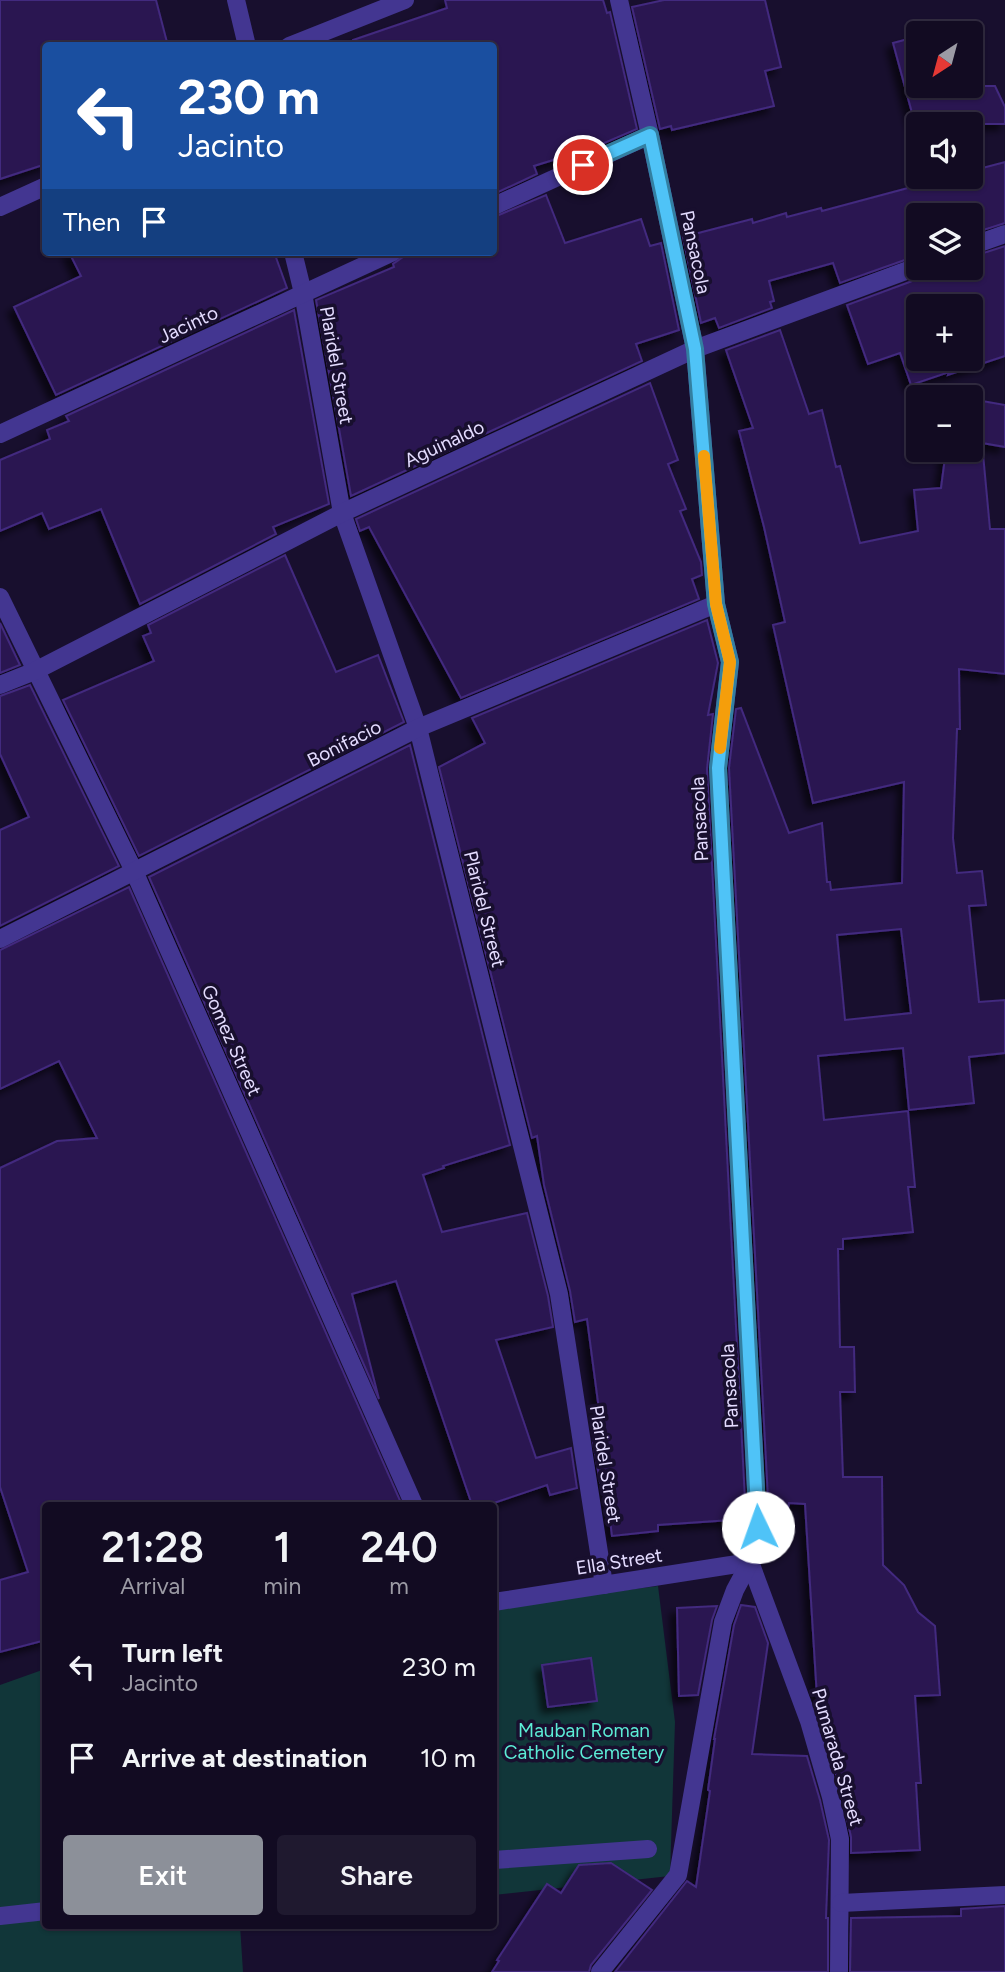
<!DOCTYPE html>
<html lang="en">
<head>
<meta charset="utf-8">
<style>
	:root { --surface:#120b22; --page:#1f192f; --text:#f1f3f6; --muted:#9c9ba5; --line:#312b40; --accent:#8c9099 }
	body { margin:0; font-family:Figtree,sans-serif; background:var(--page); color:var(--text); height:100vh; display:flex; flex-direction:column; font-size:26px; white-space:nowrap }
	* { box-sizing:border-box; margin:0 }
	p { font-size:23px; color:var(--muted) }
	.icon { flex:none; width:38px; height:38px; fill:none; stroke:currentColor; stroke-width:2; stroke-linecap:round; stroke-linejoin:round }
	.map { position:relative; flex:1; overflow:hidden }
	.details { position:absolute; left:42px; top:1502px; width:455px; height:427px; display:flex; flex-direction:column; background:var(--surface); border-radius:7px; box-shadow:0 2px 5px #0004,0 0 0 2px var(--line) }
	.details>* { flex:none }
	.banner { position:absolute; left:42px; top:42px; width:455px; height:214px; border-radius:7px; box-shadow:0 2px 5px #0004,0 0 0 2px var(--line); background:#1a4fa0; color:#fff; overflow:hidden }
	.needle { width:46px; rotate:216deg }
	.tools { position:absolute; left:906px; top:21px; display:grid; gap:14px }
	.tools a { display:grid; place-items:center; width:77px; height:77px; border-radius:7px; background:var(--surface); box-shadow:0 2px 5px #0004,0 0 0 2px var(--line); font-size:35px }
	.pin { position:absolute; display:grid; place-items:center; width:60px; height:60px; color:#fff; margin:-30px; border:4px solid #fff; border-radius:50%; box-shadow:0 2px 7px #0007 }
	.me { position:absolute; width:77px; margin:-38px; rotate:357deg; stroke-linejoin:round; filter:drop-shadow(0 0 5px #0008) }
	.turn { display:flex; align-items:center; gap:24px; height:147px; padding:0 21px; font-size:32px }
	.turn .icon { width:91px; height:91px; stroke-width:2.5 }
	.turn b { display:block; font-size:49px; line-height:60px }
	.then { display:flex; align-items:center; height:66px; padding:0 21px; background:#0003; gap:14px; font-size:26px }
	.eta { display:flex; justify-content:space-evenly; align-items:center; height:119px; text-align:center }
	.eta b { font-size:42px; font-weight:600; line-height:49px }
	.cta { display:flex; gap:14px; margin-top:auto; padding:14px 21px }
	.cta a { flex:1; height:80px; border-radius:7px; background:var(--accent); color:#fff; font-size:28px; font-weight:600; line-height:80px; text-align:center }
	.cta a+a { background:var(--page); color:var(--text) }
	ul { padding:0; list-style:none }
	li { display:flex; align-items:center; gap:21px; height:91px; padding:0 21px }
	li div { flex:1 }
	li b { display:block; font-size:26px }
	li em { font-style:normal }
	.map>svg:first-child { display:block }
	.green { fill:#113639 }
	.building { fill:#2a1951; stroke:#43297f; stroke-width:2; fill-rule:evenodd; filter:url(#shadow) }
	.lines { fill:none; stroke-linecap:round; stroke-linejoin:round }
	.lane { stroke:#433691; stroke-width:18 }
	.street { stroke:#433691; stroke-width:18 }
	.route-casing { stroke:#337fa1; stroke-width:18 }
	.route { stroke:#4fc3f7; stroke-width:12 }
	.slow { stroke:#f59e0b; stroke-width:12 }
	.labels { text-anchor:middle; stroke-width:7; stroke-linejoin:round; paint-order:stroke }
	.street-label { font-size:19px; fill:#e4dcff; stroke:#180f2e }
	.park-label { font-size:19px; fill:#5cecd6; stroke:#180f2e }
</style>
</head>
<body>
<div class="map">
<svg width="1005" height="1972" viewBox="0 0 1005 1972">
	<defs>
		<filter id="shadow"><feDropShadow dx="-6" dy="6" stdDeviation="3.5" flood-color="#0009"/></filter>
	</defs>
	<rect width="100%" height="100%" fill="#180f2e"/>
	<!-- green -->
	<g class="green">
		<path d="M658 1586 675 1722 670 1876 494 1895V1607Z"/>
		<path d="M45 1669 46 1925H240L243 1972H0V1685Z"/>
	</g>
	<!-- building -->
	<g class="building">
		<path d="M0 0H156L168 46H46V164L0 179Z"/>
		<path d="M445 0H603L607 13 610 12 637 129 595 147 534 166 537 174 494 194V46H353V40L447 8Z"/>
		<path d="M664 0H765L781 67 765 71 774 106 672 130 671 126 660 129 632 7Z"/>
		<path d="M919 36V86H971V61L978 86H995L1005 107V124H915L893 43Z"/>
		<path d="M1005 162V223L971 234V215H919V255L840 283 833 263 769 281 774 301 770 302 772 308 719 328 715 318 701 323 683 237 752 219 753 223 786 213 787 217 821 208 822 211 949 177H971V171Z"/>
		<path d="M546 195 565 243 641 219 650 246 661 243 679 330 636 344 642 361 351 496 316 300 394 267 393 264 403 257 415 252H494V217Z"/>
		<path d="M1005 246V356L948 375 949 372 911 385 900 353 868 364 847 305 923 277 928 273 930 268H971V257ZM919 306H971V359H919Z"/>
		<path d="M69 252H274L287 288 56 395 14 307 81 276Z"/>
		<path d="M294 310 329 504 273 527 276 534 140 604 101 509 49 529 42 513 0 531V460L50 439 47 430 69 421 66 416Z"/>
		<path d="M780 330 809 414 822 410 836 467 840 466 860 543 918 531 914 490 941 488 946 450H971V399L1005 405V447L982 443 990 529H1005V674L959 669 960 729H957L953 838 957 873 982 871 986 905 969 906 979 1002 1005 1000V1053L969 1057 974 1103 909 1110 903 1048 818 1056 824 1120 908 1111 915 1187H908L913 1232 843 1239V1249H838L840 1347H854L855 1392H840L843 1477H882L883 1565 904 1585 918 1612 935 1626 940 1695 915 1696 921 1783H916L920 1850 851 1853V1837L842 1795 818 1713 805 1504 789 1503 787 1516 769 1517 729 768 736 709 741 708 789 833 822 823 827 882H830L831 890 902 883 904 782 813 803 773 625 785 622 764 527 739 431 753 428 726 350ZM901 929 911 1013 845 1020 837 935Z"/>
		<path d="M650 383 678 460 668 464 686 509 680 511 701 562 702 575 692 579 699 599 461 698 369 527 360 531 356 519Z"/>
		<path d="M285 555 336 672 378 655 404 722 139 856 63 700 154 661 143 636 151 633 148 625Z"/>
		<path d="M707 620 718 663 708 715 713 714 707 769 746 1519 658 1525V1531L612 1536 605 1480 600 1482 593 1442 603 1440 587 1319 575 1322 570 1291 544 1185 537 1136 532 1138 439 767 485 743 472 718Z"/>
		<path d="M0 623 20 665 0 673Z"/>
		<path d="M30 685 119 866 0 926V830L29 817 0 754V696Z"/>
		<path d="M410 745 510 1145 443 1166 444 1168 423 1175 442 1232 527 1213 548 1296 553 1327 496 1340 536 1458 571 1448 577 1488 550 1495 547 1485 488 1505H472L396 1281 352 1294 379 1399 149 877Z"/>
		<path d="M129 887 402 1505H46V1640L0 1652V1580L28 1572 0 1487V1168L57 1141 97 1138 59 1061 0 1089V950Z"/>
		<path d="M741 1605 755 1607 768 1643 752 1754 807 1756 820 1800 829 1840 826 1918H828V1972H615L687 1881 696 1887 710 1791 708 1790 715 1739H714L734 1625Z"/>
		<path d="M717 1606 712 1620 698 1695 679 1696 677 1608Z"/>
		<path d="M591 1658 597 1701 548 1707 542 1665Z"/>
		<path d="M611 1863 652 1890 591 1965 589 1972H492L499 1961 497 1960 547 1884 561 1893 579 1865Z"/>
		<path d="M1005 1906V1972H850L851 1918 961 1916V1909Z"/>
	</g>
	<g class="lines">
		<!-- lane -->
		<g class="lane">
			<path d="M494 1860 648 1849"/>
			<path d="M0 1916 46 1911"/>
		</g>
		<!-- street -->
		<g class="street">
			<path d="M236 0 247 46"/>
			<path d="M289 46 405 0"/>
			<path d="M494 206 650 135"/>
			<path d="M0 207 46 186"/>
			<path d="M971 246 1005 234"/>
			<path d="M293 252 303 293 342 513 418 728 559 1294 604 1585"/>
			<path d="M0 434 393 252"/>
			<path d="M0 597 134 871 414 1505"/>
			<path d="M0 685 35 671 342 513 695 349 919 266"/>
			<path d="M0 939 418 728 716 604"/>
			<path d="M750 1562 809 1721 831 1797 840 1839 839 1972"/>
			<path d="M494 1602 750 1562"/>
			<path d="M841 1903 1005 1895"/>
			<path d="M600 1972 678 1875 723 1622 735 1590 750 1562 758 1527 718 768 730 662 716 604 695 349 650 135 619 0"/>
		</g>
	</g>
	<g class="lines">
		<!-- route casing -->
		<g class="route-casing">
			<path id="route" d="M583 165 650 135 695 349 716 604 730 662 718 768 758 1527"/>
		</g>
		<!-- route -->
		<use href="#route" class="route"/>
		<!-- slow -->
		<path class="slow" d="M704 456 716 604 730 662 720 748"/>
	</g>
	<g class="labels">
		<!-- street labels -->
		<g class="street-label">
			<text transform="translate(696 252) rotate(78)" y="7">Pansacola</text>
			<text transform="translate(188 324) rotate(-25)" y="7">Jacinto</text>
			<text transform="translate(337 365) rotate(80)" y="7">Plaridel Street</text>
			<text transform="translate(444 443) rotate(-25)" y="7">Aguinaldo</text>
			<text transform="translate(344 743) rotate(-27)" y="7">Bonifacio</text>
			<text transform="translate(699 819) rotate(-93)" y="7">Pansacola</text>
			<text transform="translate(485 909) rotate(76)" y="7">Plaridel Street</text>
			<text transform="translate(232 1040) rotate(66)" y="7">Gomez Street</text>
			<text transform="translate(729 1386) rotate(-93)" y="7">Pansacola</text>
			<text transform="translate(606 1464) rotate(81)" y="7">Plaridel Street</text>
			<text transform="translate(619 1561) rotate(-9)" y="7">Ella Street</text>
			<text transform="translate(838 1757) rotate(74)" y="7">Pumarada Street</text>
		</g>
		<!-- park labels -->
		<g class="park-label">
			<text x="584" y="1737">Mauban Roman<tspan x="584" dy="22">Catholic Cemetery</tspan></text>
		</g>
	</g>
</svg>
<div class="tools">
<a><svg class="needle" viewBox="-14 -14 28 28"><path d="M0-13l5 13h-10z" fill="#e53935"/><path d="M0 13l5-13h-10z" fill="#9c9ba5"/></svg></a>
<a><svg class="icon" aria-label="sound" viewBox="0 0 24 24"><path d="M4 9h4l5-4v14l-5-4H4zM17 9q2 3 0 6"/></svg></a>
<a><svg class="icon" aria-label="layers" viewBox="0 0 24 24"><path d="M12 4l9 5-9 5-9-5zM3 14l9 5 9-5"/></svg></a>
<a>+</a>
<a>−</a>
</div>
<div class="pin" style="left:583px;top:165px;background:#d93025"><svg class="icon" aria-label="arrive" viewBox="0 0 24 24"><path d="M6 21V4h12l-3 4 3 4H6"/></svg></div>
<svg class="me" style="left:758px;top:1527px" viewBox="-20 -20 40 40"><circle r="19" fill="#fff"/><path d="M0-13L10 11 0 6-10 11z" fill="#4fc3f7"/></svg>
<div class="banner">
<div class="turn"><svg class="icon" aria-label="left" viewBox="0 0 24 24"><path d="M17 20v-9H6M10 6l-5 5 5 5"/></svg><div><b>230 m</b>Jacinto</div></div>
<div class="then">Then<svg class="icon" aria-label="arrive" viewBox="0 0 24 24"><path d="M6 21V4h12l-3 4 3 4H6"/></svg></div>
</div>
<section class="details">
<div class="eta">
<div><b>21:28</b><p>Arrival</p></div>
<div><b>1</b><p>min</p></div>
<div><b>240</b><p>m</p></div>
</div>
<ul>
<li><svg class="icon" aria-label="left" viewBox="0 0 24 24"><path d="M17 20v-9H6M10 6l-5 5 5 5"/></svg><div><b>Turn left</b><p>Jacinto</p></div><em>230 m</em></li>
<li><svg class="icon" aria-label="arrive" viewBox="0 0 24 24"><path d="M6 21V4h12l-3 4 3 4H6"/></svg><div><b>Arrive at destination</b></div><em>10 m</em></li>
</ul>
<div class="cta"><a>Exit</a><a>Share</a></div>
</section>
</div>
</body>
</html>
